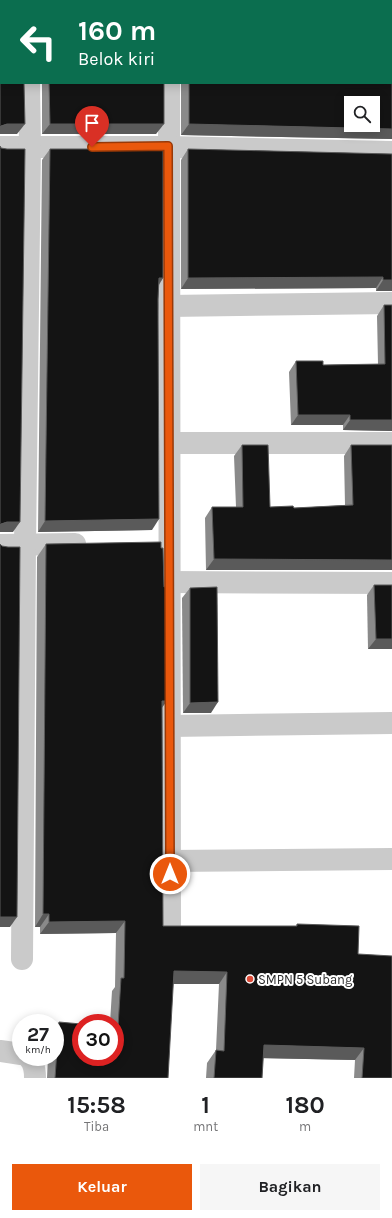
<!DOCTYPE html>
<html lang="id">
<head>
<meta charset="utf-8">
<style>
	:root { --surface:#fff; --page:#f6f6f6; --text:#202124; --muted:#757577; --accent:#ea580c }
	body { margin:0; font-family:Karla,sans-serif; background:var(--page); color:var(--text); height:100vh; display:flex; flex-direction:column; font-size:15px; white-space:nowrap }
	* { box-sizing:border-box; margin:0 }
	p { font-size:13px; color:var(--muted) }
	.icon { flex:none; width:22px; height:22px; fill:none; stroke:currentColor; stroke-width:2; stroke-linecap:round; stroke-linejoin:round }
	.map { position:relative; height:1078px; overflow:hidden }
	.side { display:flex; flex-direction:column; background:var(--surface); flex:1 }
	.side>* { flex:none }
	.hud { position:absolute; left:0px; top:0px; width:392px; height:84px; box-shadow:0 2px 10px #0003; background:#0b6e4f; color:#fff; overflow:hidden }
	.controls { position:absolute; left:344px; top:96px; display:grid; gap:8px }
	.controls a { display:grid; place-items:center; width:36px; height:36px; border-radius:0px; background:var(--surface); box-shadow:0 2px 10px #0003; font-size:20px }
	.speed { position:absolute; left:12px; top:1014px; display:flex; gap:8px; font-size:20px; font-weight:700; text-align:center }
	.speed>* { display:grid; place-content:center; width:52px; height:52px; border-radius:50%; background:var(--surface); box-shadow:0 2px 10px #0003; line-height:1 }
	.speed small { font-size:10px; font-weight:400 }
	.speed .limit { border:6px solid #d22; background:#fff; color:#111 }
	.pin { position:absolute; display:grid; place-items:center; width:34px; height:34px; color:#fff; margin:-41px -17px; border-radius:50% 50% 50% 0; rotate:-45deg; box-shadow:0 0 4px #0007 }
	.pin .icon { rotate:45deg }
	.me { position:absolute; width:44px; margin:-22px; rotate:0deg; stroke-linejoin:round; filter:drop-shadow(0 0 3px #0008) }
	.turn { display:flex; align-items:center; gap:14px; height:84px; padding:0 12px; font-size:18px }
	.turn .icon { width:52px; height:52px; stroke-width:2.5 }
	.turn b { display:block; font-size:28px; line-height:34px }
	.eta { display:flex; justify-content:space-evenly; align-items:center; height:68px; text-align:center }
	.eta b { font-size:24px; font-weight:700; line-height:28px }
	.action { display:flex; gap:8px; margin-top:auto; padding:8px 12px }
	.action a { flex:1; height:46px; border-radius:0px; background:var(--accent); color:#fff; font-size:16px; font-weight:700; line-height:46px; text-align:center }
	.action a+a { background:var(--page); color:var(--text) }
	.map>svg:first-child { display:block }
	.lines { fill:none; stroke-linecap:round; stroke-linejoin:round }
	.street { stroke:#cacaca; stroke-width:22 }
	.wall { fill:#8a8a8a; fill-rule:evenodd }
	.shaded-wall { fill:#5a5a5a }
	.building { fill:#141414; stroke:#5a5a5a; fill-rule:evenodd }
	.route-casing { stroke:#983908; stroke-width:10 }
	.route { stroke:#ea580c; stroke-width:7 }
	.poi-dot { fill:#dc4a37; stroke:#fff; stroke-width:1.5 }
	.labels { text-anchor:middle; stroke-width:4; stroke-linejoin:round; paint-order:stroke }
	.poi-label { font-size:13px; fill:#2d2d2d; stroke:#fff; text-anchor:start }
</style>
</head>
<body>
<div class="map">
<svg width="392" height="1078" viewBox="0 0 392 1078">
	<rect width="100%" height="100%" fill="#fff"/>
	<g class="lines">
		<!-- street -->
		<g class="street">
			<path d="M170 1V0"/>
			<path d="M169 83C167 364 172 644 170 925"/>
			<path d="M0 147H169L392 152"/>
			<path d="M169 306 392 303"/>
			<path d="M168 443H392"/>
			<path d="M0 545 75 544"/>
			<path d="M169 582 392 583"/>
			<path d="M170 726 392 723"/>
			<path d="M170 861 392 859"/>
			<path d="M22 959 25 545 30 148 29 83"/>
			<path d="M0 1051 21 1054"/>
			<path d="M28 1057C34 1062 35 1070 35 1078"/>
		</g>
	</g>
	<!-- wall -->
	<g class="wall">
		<path d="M241 0H392V139L181 135V83H391V1H241ZM351 103H373V125H351Z"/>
		<path d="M42 83H164L156 134H42Z"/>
		<path d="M50 149 163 278 159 285 152 530 38 532 42 160Z"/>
		<path d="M188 149 392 154V291H376V288L181 289V160Z"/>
		<path d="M384 305H392V431L343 430V425H291L289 372 296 361 323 365 378 364 377 316Z"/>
		<path d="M242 445 270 507 294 508 345 505 344 456 351 445H392V570H206L205 518 212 507H236L234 456Z"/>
		<path d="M46 544 162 708 163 926H296L297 924 358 954 392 1078H354L355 1060 263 1058 262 1078H206L207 1063 216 1050 219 984H173L168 1078H47L48 1057H55V1028L59 1022 115 1057V1023H110L112 991 115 987 116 933 40 934V927H35L37 557Z"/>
		<path d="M374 585 392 649H368L367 595Z"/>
		<path d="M190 588 211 713H183L182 598Z"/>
	</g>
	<!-- shaded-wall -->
	<g class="shaded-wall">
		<path d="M7 124H25L17 134H0V127L1 126Z"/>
		<path d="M50 124H164L156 134H42Z"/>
		<path d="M189 124 392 129V139L181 135Z"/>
		<path d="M383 277 376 288 181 289 188 278Z"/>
		<path d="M159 278H163L156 289Z"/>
		<path d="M383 280H392V291H376Z"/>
		<path d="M298 415H350L343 425H291Z"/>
		<path d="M350 420H392V431L343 430Z"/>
		<path d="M159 519 152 530 38 532 45 521Z"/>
		<path d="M7 522H20L13 532H0V525L1 524Z"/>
		<path d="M214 559 392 560V570H206Z"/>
		<path d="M376 639H392V649H368Z"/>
		<path d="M162 701H167L158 713Z"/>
		<path d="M218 702 211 713H183L190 703Z"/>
		<path d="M43 914H49L40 927H35Z"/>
		<path d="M0 917H17L10 927H0Z"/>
		<path d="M125 921 116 933 40 934 49 922Z"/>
		<path d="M174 971 227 972 219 984H165Z"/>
		<path d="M264 1045 364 1048 355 1060 255 1058Z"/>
	</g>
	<!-- building -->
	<g class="building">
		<path d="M0 0H28L29 1H1V83H24L25 124H7L1 126 0 127Z"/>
		<path d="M43 0H161V1H42Z"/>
		<path d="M249 0H392V129L189 124V83H391V1H249ZM351 103H373V125H351Z"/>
		<path d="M49 83H164V124H50Z"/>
		<path d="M0 146 1 148 7 149H25L20 522H7L1 524 0 525Z"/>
		<path d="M50 149H163V278H159L158 299 159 519 45 521Z"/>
		<path d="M188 149 392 154V280H383V277L188 278Z"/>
		<path d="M384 305H392V420H350V415H298L296 361H323V365L385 364Z"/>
		<path d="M242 445H268L270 507 293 506 294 508 353 505 351 445H392V560L214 559 212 507H243Z"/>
		<path d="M161 542V548H163L164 587H166L167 701H162L163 926H297V924L359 926 358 954 392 956V1078H362L364 1048 264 1045 262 1078H214L216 1050 224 1051 227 972 174 971 168 1078H55L59 1022 81 1024V1057H115V1027H118L121 978H124L125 921 49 922V914H43L46 544Z"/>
		<path d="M0 544 2 546 8 547H20L17 917H0Z"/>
		<path d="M374 585H392V639H376Z"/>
		<path d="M217 587 218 702 190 703V588Z"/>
	</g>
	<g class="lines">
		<!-- route casing -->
		<g class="route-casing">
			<path id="route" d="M92 147 168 146 170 874"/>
		</g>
		<!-- route -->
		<use href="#route" class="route"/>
	</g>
	<!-- markers -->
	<circle class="poi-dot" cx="250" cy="979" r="4"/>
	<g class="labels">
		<!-- poi labels -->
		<g class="poi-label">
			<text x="258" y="984">SMPN 5 Subang</text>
		</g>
	</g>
</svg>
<div class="controls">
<a><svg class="icon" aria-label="search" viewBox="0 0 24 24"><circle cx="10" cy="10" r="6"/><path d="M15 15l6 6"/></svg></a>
</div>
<div class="speed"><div>27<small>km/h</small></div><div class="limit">30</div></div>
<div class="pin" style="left:92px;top:147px;background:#d93025"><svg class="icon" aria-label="arrive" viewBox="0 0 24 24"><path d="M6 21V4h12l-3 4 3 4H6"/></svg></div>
<svg class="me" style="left:170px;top:874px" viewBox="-20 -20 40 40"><circle r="17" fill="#ea580c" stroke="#fff" stroke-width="3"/><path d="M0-11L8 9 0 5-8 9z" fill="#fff"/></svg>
<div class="hud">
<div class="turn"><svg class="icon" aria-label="left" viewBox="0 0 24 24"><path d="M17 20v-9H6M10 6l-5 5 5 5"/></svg><div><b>160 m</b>Belok kiri</div></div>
</div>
</div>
<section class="side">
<div class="eta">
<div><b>15:58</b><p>Tiba</p></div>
<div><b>1</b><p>mnt</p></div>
<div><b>180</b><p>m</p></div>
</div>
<div class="action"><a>Keluar</a><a>Bagikan</a></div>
</section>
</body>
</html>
